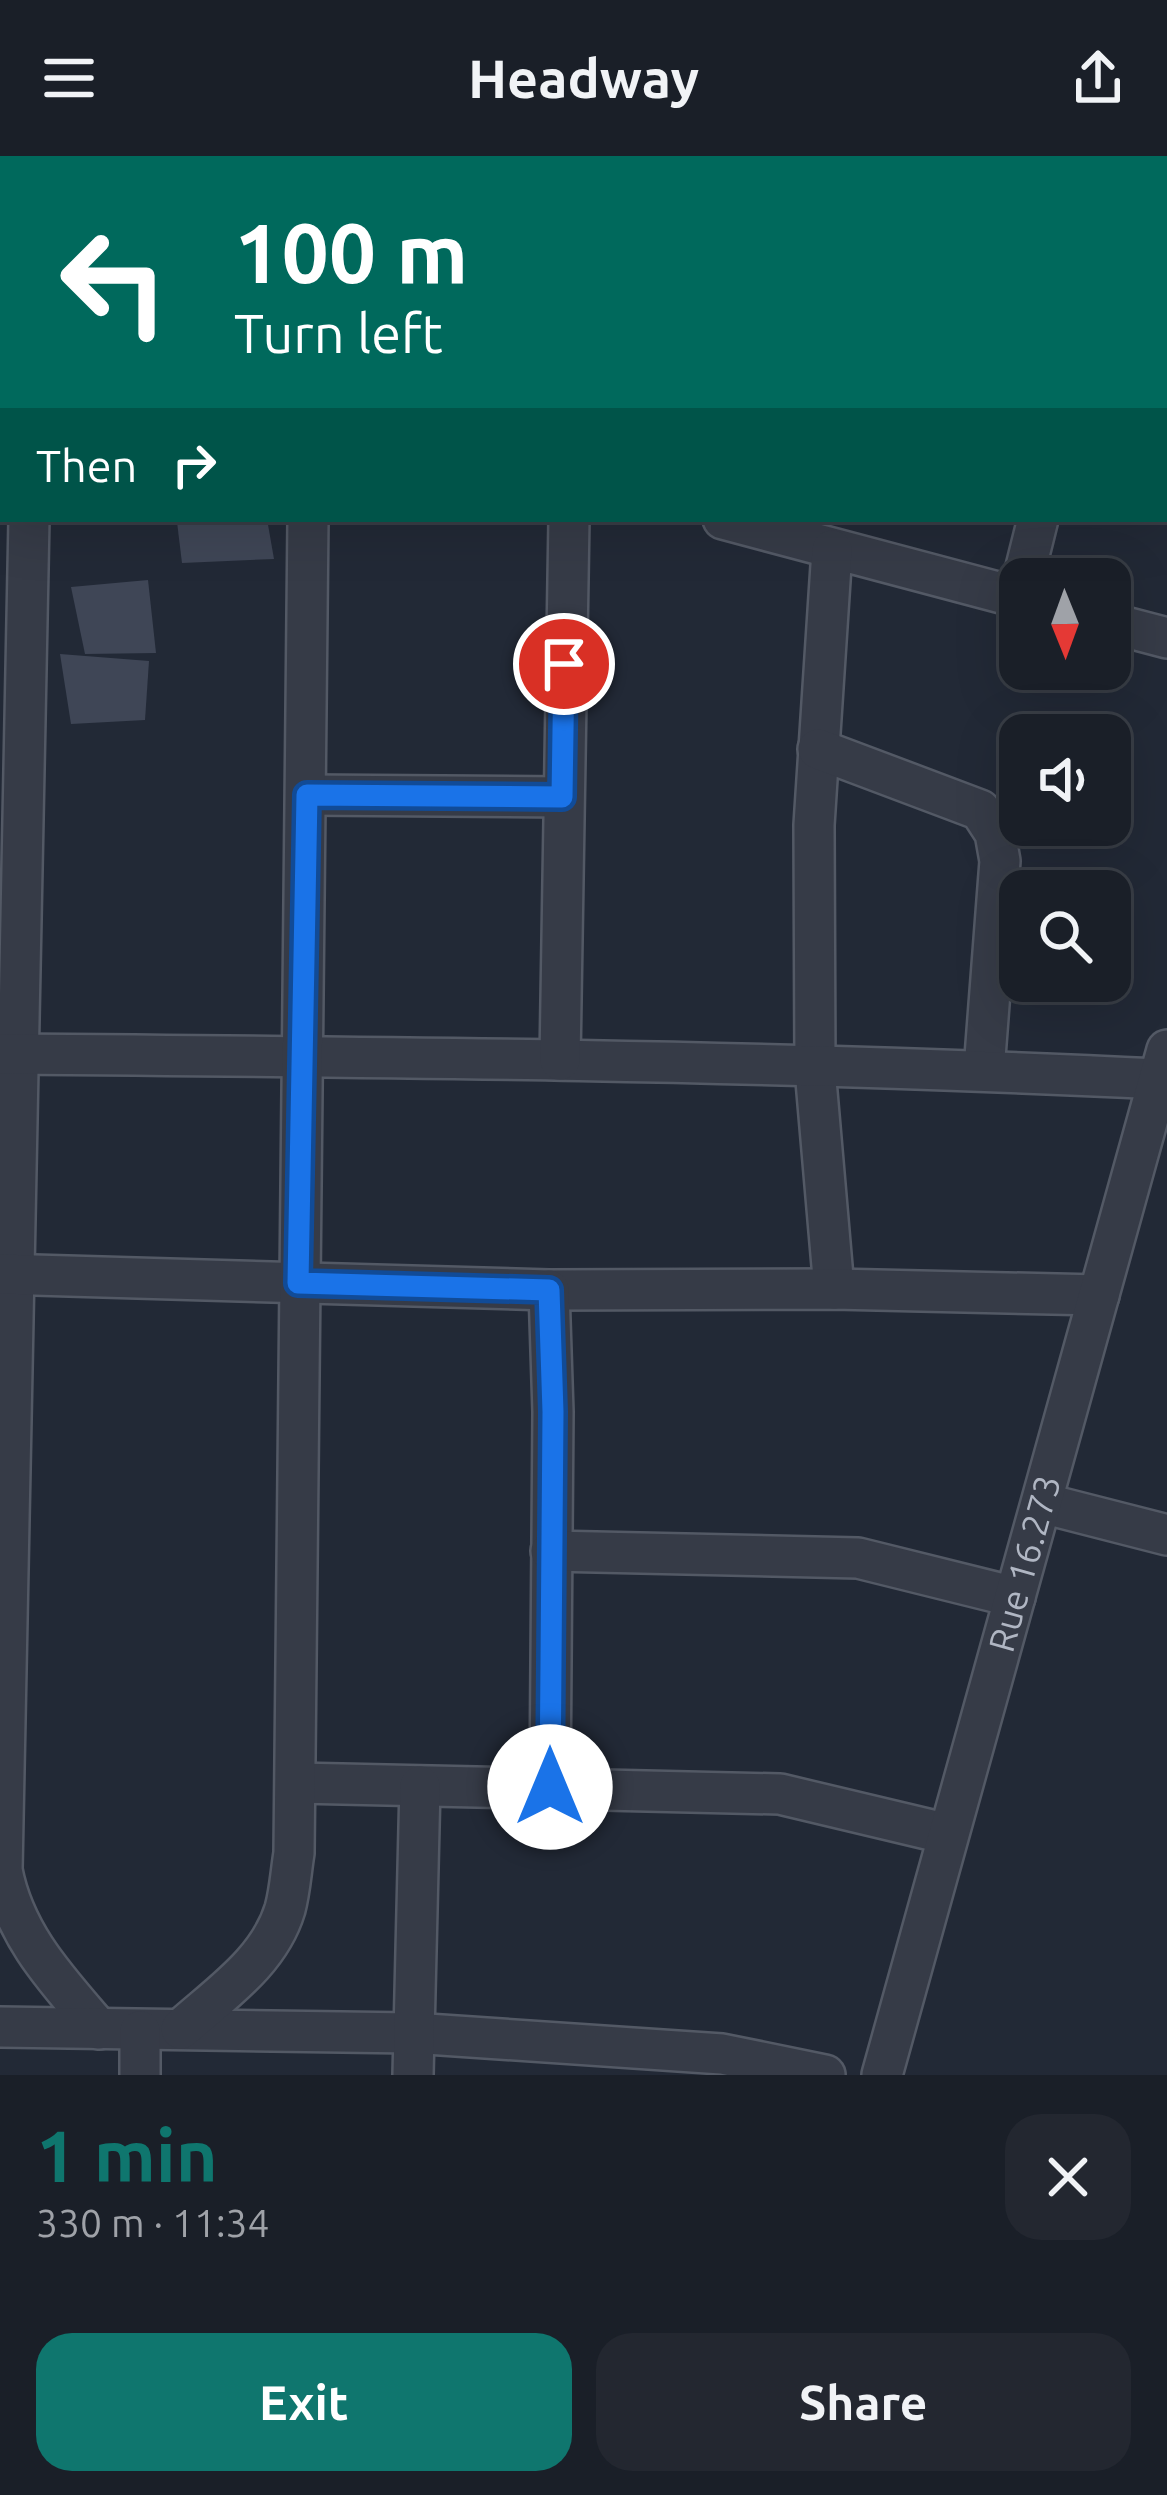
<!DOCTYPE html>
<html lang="en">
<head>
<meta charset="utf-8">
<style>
	:root { --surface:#1a1f28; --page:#232730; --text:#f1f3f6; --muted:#9fa2a8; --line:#383d45; --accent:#0f766e }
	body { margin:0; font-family:Ubuntu,sans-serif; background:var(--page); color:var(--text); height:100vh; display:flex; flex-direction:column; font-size:45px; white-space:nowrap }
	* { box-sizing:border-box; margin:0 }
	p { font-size:39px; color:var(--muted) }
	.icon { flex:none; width:66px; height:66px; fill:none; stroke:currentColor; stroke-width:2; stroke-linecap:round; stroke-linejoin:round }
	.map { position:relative; height:1919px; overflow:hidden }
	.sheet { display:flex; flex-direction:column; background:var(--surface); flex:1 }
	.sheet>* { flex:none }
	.guide { position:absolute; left:0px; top:0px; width:1167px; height:366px; box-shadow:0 12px 48px #0002,0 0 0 3px var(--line); background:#00695c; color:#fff; overflow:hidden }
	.needle { width:78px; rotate:179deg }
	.tools { position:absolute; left:999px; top:402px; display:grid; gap:24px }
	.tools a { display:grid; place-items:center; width:132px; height:132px; border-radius:24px; background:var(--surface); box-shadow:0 12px 48px #0002,0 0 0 3px var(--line); font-size:60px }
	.pin { position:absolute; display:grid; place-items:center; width:102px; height:102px; color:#fff; margin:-51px; border:6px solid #fff; border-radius:50%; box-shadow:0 3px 12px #0007 }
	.me { position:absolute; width:132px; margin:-66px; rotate:0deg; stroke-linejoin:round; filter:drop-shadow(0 0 9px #0008) }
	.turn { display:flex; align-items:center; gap:42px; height:252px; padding:0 36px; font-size:54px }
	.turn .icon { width:156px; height:156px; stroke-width:2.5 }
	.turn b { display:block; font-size:84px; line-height:102px }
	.then { display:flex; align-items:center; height:114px; padding:0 36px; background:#0003; gap:24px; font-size:45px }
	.round { display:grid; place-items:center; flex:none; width:126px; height:126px; border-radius:36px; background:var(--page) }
	.summary { display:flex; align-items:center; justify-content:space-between; height:204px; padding:0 36px }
	h1 { font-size:72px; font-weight:600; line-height:90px; color:var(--accent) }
	.button { display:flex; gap:24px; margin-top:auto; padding:24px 36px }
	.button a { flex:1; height:138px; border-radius:36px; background:var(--accent); color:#fff; font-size:48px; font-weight:600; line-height:138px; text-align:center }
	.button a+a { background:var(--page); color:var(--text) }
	header { display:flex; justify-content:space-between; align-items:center; height:156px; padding:0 36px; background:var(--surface); font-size:54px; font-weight:600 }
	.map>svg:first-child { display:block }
	.building { fill:#3f4656 }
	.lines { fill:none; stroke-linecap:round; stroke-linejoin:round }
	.minor-casing { stroke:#535965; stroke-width:44 }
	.minor { stroke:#363b47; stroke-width:39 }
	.route-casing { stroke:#114b97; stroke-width:30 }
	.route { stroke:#1a73e8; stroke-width:21 }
	.labels { text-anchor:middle; stroke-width:10; stroke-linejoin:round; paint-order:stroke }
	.street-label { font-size:36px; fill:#b0b6c3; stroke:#1b202c }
</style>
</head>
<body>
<header><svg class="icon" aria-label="menu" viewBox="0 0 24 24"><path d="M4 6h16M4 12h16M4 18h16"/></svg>Headway<svg class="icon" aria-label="share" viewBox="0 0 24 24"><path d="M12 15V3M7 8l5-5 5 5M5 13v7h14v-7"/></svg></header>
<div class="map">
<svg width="1167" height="1919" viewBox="0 0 1167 1919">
	<rect width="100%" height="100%" fill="#222936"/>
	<!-- building -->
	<g class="building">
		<path d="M223 363H267L274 403 182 407 177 366Z"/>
		<path d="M148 424 156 497 85 498 71 431Z"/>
		<path d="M60 498 149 505 145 564 71 568Z"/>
	</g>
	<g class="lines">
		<!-- minor casing -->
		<g class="minor-casing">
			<g id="minor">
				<path d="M630 0 641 3"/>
				<path d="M308 3 309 0"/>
				<path d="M1164 148 1167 149"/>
				<path d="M0 164 3 165"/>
				<path d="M29 363 2 1714C14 1779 57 1824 99 1873"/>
				<path d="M723 363 1020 442"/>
				<path d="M832 394 814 669 815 913 834 1133"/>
				<path d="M1023 423 1038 363"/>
				<path d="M1110 467 1167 482"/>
				<path d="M818 593 980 654 995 677 1000 705 984 914"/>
				<path d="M307 639 563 641"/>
				<path d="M0 898C386 901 773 904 1159 923"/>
				<path d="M560 904 569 363"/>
				<path d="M0 1118 549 1134 834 1133 1099 1139"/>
				<path d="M549 1134 553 1256 550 1631"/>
				<path d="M1042 1347 1167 1379"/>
				<path d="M551 1395 858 1402 1015 1441"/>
				<path d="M297 1627 780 1638 948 1678"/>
				<path d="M0 1871 412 1877 722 1898 825 1919"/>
				<path d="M181 1873C220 1838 269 1806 285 1753 290 1735 291 1715 294 1697L308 363"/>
				<path d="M140 1875V1919"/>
				<path d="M413 1919 420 1630"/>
				<path id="s1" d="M882 1919 1167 894"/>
			</g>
		</g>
		<!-- minor -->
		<use href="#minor" class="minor"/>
	</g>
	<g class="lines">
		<!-- route casing -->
		<g class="route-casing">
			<path id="route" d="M550 1631 553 1256 549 1134 298 1127 307 639 562 641 564 508"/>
		</g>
		<!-- route -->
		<use href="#route" class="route"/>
	</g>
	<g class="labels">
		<!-- street labels -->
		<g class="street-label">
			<text dy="13" stroke="none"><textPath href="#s1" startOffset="531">Rue 16.273</textPath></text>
		</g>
	</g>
</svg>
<div class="tools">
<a><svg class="needle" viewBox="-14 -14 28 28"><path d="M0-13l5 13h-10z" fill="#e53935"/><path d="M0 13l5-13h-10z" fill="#9fa2a8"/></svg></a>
<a><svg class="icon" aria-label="sound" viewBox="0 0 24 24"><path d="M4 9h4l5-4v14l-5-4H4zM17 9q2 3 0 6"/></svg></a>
<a><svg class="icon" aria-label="search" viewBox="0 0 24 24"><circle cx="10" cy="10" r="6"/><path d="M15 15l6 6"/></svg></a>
</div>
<div class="pin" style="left:564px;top:508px;background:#d93025"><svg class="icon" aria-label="arrive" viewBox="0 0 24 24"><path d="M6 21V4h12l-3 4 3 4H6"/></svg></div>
<svg class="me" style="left:550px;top:1631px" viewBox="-20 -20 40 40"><circle r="19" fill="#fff"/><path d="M0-13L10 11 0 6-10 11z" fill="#1a73e8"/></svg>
<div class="guide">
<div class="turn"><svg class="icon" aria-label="left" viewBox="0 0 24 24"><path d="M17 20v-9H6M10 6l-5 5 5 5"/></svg><div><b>100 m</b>Turn left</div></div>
<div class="then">Then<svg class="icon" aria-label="right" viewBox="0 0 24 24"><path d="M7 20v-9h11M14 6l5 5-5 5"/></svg></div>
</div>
</div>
<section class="sheet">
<div class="summary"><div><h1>1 min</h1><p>330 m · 11:34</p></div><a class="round"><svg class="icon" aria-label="close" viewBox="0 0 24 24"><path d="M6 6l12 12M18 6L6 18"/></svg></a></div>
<div class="button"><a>Exit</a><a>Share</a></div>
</section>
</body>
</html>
